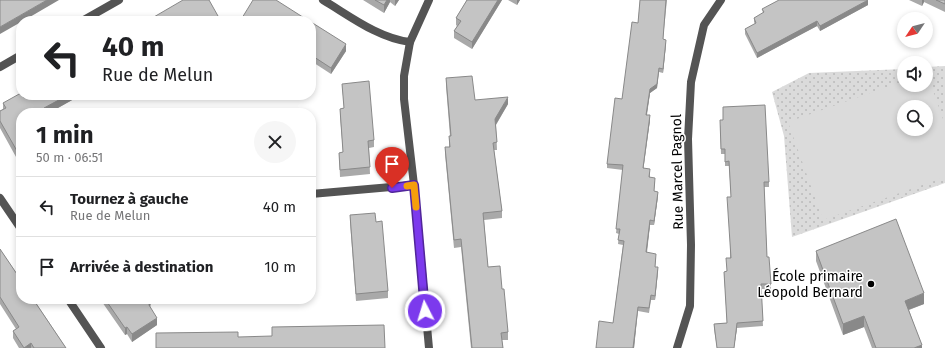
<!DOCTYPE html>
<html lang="fr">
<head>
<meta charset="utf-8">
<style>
	:root { --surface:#fff; --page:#f6f6f6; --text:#202124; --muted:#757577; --line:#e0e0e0 }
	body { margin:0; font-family:"Fira Sans",sans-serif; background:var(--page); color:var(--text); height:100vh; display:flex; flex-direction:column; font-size:15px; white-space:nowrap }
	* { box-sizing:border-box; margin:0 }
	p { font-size:13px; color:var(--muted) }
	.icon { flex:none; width:22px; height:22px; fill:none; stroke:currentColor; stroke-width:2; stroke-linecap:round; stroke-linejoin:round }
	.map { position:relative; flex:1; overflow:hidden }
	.drawer { position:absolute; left:16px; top:108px; width:300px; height:196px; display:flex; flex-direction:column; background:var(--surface); border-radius:16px; box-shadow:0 2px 6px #0003 }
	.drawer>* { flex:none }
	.top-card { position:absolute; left:16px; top:16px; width:300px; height:84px; border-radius:16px; box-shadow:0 2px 6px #0003; background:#fff; color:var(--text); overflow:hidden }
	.needle { width:26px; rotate:235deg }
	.fabs { position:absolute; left:897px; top:12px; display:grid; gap:8px }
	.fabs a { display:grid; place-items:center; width:36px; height:36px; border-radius:50%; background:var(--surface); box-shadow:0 2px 6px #0003; font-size:20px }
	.pin { position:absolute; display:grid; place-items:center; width:34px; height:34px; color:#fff; margin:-41px -17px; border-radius:50% 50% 50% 0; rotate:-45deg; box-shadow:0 0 4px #0007 }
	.pin .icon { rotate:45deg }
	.me { position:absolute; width:44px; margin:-22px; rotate:355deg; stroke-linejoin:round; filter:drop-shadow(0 0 3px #0008) }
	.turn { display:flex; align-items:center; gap:14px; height:84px; padding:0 20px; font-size:18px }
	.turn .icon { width:52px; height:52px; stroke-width:2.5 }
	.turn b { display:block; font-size:28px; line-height:34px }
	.round { display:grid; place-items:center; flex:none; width:42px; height:42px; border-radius:21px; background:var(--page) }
	.headline { display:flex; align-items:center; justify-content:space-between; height:68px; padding:0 20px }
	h1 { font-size:24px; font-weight:700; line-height:30px }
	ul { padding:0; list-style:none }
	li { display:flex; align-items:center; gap:12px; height:60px; padding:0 20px; border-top:1px solid var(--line) }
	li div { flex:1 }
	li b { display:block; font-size:15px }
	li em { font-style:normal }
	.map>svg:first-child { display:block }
	.grass { fill:url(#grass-dots); fill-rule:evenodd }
	.pitch { fill:#dbdbdb; fill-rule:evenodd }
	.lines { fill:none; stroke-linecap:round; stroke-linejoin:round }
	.street { stroke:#545454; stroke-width:8 }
	.wall { fill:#a9a9a9 }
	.shaded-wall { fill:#898989 }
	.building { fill:#c4c4c4; stroke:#898989 }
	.route-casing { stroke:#51269a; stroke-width:10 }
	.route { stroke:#7c3aed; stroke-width:7 }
	.slow { stroke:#f59e0b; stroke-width:7 }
	.poi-dot { fill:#000; stroke:#fff; stroke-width:1.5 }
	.labels { text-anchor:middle; stroke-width:3; stroke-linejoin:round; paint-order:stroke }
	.street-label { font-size:14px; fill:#000; stroke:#fff }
	.poi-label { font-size:14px; fill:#000; stroke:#fff; text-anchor:end }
</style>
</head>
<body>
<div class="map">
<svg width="945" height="348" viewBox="0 0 945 348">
	<defs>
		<pattern id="grass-dots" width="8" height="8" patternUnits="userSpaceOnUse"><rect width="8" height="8" fill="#dbdbdb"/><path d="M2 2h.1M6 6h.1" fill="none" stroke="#bababa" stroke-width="1.8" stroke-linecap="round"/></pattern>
	</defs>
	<rect width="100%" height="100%" fill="#fff"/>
	<!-- grass -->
	<path class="grass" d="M945 66V183L792 237 784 136 772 92 809 73 904 69V85H926V67ZM904 107H926V129H904Z"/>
	<!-- pitch -->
	<path class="pitch" d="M927 73 945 125V177L823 220 788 122 904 81V85H926ZM904 107H926V129H904Z"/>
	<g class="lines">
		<!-- street -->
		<g class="street">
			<path d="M323 0C350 16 378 38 410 42"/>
			<path d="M82 21 119 0"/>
			<path d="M0 67 21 55"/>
			<path d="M311 194 414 185"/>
			<path d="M0 198 21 229"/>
			<path d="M68 299 101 348"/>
			<path d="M429 348 414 185 404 99V76L410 42 429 0"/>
			<path d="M677 348 690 306 691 245 688 139 691 82 704 25 721 0"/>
		</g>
	</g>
	<!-- wall -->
	<g class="wall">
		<path d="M363 0H399L395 6 390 2 384 13Z"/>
		<path d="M467 0H502L472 49 454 38V31L457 26 456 25V18Z"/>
		<path d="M508 0H520L517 5Z"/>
		<path d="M640 0H667L663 39 666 44 663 73 659 72 657 88 650 93 647 115 650 120 643 168 650 173V177L655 182 654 191 658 196 654 225H650L647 253 656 258 655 267 658 271 655 300H651L649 313 638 311 634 348H596L613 323 623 245 618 244 619 234 616 233 623 170 607 168V164L622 99 638 23Z"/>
		<path d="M909 0H945V12L924 2 922 6Z"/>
		<path d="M868 5 820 31 817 26 757 58 745 34V29L755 24 754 22V18L763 13 762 9Z"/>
		<path d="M242 18 309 21H242Z"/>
		<path d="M311 22 346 51 331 74 311 61Z"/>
		<path d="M446 78 475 100 508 104 496 125 497 150H494L502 211V218L484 220 488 267 502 289 508 332V340H502L503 348H471L461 247 454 248 445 154V147H449V136H450L446 86Z"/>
		<path d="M342 84 374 140V147L369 148 370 174 340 177 339 153 343 152 340 116V109L344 108Z"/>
		<path d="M28 95H81L49 113H21V166L0 128V111L3 109V103L24 98Z"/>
		<path d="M720 125 769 182V187H764L767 257 771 284V289H761L763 326 737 328 734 348H717L714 329V324L727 323 724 272 727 271 730 258 731 197 729 166H725V154H721Z"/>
		<path d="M350 215 376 222 388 291V298L356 301 350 222Z"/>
		<path d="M311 235 313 258V264H311Z"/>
		<path d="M0 249 66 348H19L13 338V331L16 329 0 304Z"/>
		<path d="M816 251 924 304 909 310 922 348H872L864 327 843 335 816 261Z"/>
		<path d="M100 299H151L150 307 157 325 132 342 127 334 125 335Z"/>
	</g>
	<!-- shaded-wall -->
	<g class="shaded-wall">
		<path d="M47 0H59L23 21H21V22L0 34V27Z"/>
		<path d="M387 0H390V2L384 13V5Z"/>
		<path d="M395 0H399L395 6Z"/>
		<path d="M498 0H502L472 49V42Z"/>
		<path d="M517 0H520L517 5Z"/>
		<path d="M868 0V5L820 31V26Z"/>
		<path d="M922 0H924V2L922 6Z"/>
		<path d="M218 16V21H210Z"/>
		<path d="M817 21V26L757 58V53Z"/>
		<path d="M666 40V44L663 73V69Z"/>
		<path d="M346 44V51L331 74V68Z"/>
		<path d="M659 68 657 88 650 93 646 119V115L650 89Z"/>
		<path d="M68 95H81L49 113H44V108Z"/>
		<path d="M508 97V104L495 126V119Z"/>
		<path d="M650 115V120L643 172V168Z"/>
		<path d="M658 192V196L654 225V221Z"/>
		<path d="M650 220V225L646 257V252Z"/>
		<path d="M658 267V271L655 300V296Z"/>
		<path d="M924 293V304L905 311V301Z"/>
		<path d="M150 299H151V302L149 313V305Z"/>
		<path d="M638 307 634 348H633Z"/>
		<path d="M864 316V327L843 335V324Z"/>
		<path d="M157 318V325L132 342V334Z"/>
		<path d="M737 323V328L734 348Z"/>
		<path d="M127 327V334L125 335V328Z"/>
		<path d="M31 343V348H24Z"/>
		<path d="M922 345V348H914Z"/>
	</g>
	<!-- building -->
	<g class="building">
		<path d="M0 0H47L0 27Z"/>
		<path d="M183 0H209L218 16 210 21H147Z"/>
		<path d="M253 0H276L309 21H247L242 18Z"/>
		<path d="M375 0H387L384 5Z"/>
		<path d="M467 0H498L472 42 454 31 461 21 456 18Z"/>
		<path d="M640 0H666L663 39 666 40 663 69 659 68 657 84 650 89 646 115H650L643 168 650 169 649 177 655 178 654 191 658 192 654 221 650 220 646 252 656 254 655 267H658L655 296 651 295 649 308 638 307 633 348H596L599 321 613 323 624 241 618 240 620 229H616L623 165 607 164 615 98 622 99 632 22 638 23Z"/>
		<path d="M779 0H868L820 26 817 21 757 53 745 29 756 23 754 18 764 12 762 9Z"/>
		<path d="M936 0H945V4Z"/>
		<path d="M311 22 346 44 331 68 311 55Z"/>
		<path d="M472 76 475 100 508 97 495 119 497 142 493 143 502 211 483 213 488 267 500 266 502 289H504L508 332 501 333 503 348H472L461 239 454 240 445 147H450L449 136H451L446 78Z"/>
		<path d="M369 81 374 140 368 141 370 167 340 170 339 153 343 152 340 109 344 108 342 84Z"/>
		<path d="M21 93V95H22L24 98 28 95H68L44 108 47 113H21V158L0 121V111L6 108 3 103Z"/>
		<path d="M765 105 769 182H764L767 257H769L771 284H761L763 321 737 323 734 348H717L714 324 727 323 724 272 727 271 726 258H731L727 197H731L729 161 725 162V149H721L720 120H723V107Z"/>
		<path d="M375 213 376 222 382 221 388 291 356 294 350 215Z"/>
		<path d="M896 219 924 293 905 301 922 345 914 348H876L864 316 843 324 816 251Z"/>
		<path d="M311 235 313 258H311Z"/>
		<path d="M0 249 21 280V299H33L66 348H34L31 343 24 348 13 331 19 327 0 297Z"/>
		<path d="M105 299H150L149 305 157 318 132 334 127 327 125 328Z"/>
		<path d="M384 325 385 348H156V333L238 332V337L272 336V327Z"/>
	</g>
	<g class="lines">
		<!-- route casing -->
		<g class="route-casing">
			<path id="route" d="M392 188 414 185 425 311"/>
		</g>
		<!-- route -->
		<use href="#route" class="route"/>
		<!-- slow -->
		<path class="slow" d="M407 186 414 185 416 207"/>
	</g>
	<!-- markers -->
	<circle class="poi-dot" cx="871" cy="284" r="4"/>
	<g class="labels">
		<!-- street labels -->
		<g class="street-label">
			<text transform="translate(677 172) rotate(-91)" y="5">Rue Marcel Pagnol</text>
		</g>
		<!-- poi labels -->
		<g class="poi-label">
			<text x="863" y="281">École primaire<tspan x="863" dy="16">Léopold Bernard</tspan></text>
		</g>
	</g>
</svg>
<div class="fabs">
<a><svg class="needle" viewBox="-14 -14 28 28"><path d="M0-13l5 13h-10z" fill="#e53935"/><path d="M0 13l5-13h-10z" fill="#757577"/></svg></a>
<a><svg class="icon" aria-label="sound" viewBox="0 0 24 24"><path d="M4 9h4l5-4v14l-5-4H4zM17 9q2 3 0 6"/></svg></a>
<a><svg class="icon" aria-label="search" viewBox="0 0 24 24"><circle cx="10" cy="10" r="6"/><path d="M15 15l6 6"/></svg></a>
</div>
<div class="pin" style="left:392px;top:188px;background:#d93025"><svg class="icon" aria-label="arrive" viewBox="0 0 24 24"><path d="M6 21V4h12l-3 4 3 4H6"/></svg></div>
<svg class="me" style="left:425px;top:311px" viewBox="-20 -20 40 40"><circle r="17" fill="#7c3aed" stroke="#fff" stroke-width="3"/><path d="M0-11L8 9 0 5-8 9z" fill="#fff"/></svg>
<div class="top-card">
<div class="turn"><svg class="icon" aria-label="left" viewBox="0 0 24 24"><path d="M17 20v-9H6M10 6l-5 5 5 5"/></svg><div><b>40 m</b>Rue de Melun</div></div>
</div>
<section class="drawer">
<div class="headline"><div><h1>1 min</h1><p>50 m · 06:51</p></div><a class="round"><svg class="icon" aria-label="close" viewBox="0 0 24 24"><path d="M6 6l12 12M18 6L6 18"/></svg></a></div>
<ul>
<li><svg class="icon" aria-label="left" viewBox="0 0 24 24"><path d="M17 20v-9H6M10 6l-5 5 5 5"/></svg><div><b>Tournez à gauche</b><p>Rue de Melun</p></div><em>40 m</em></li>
<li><svg class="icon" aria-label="arrive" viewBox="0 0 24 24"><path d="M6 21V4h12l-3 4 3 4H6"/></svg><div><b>Arrivée à destination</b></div><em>10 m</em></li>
</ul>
</section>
</div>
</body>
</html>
